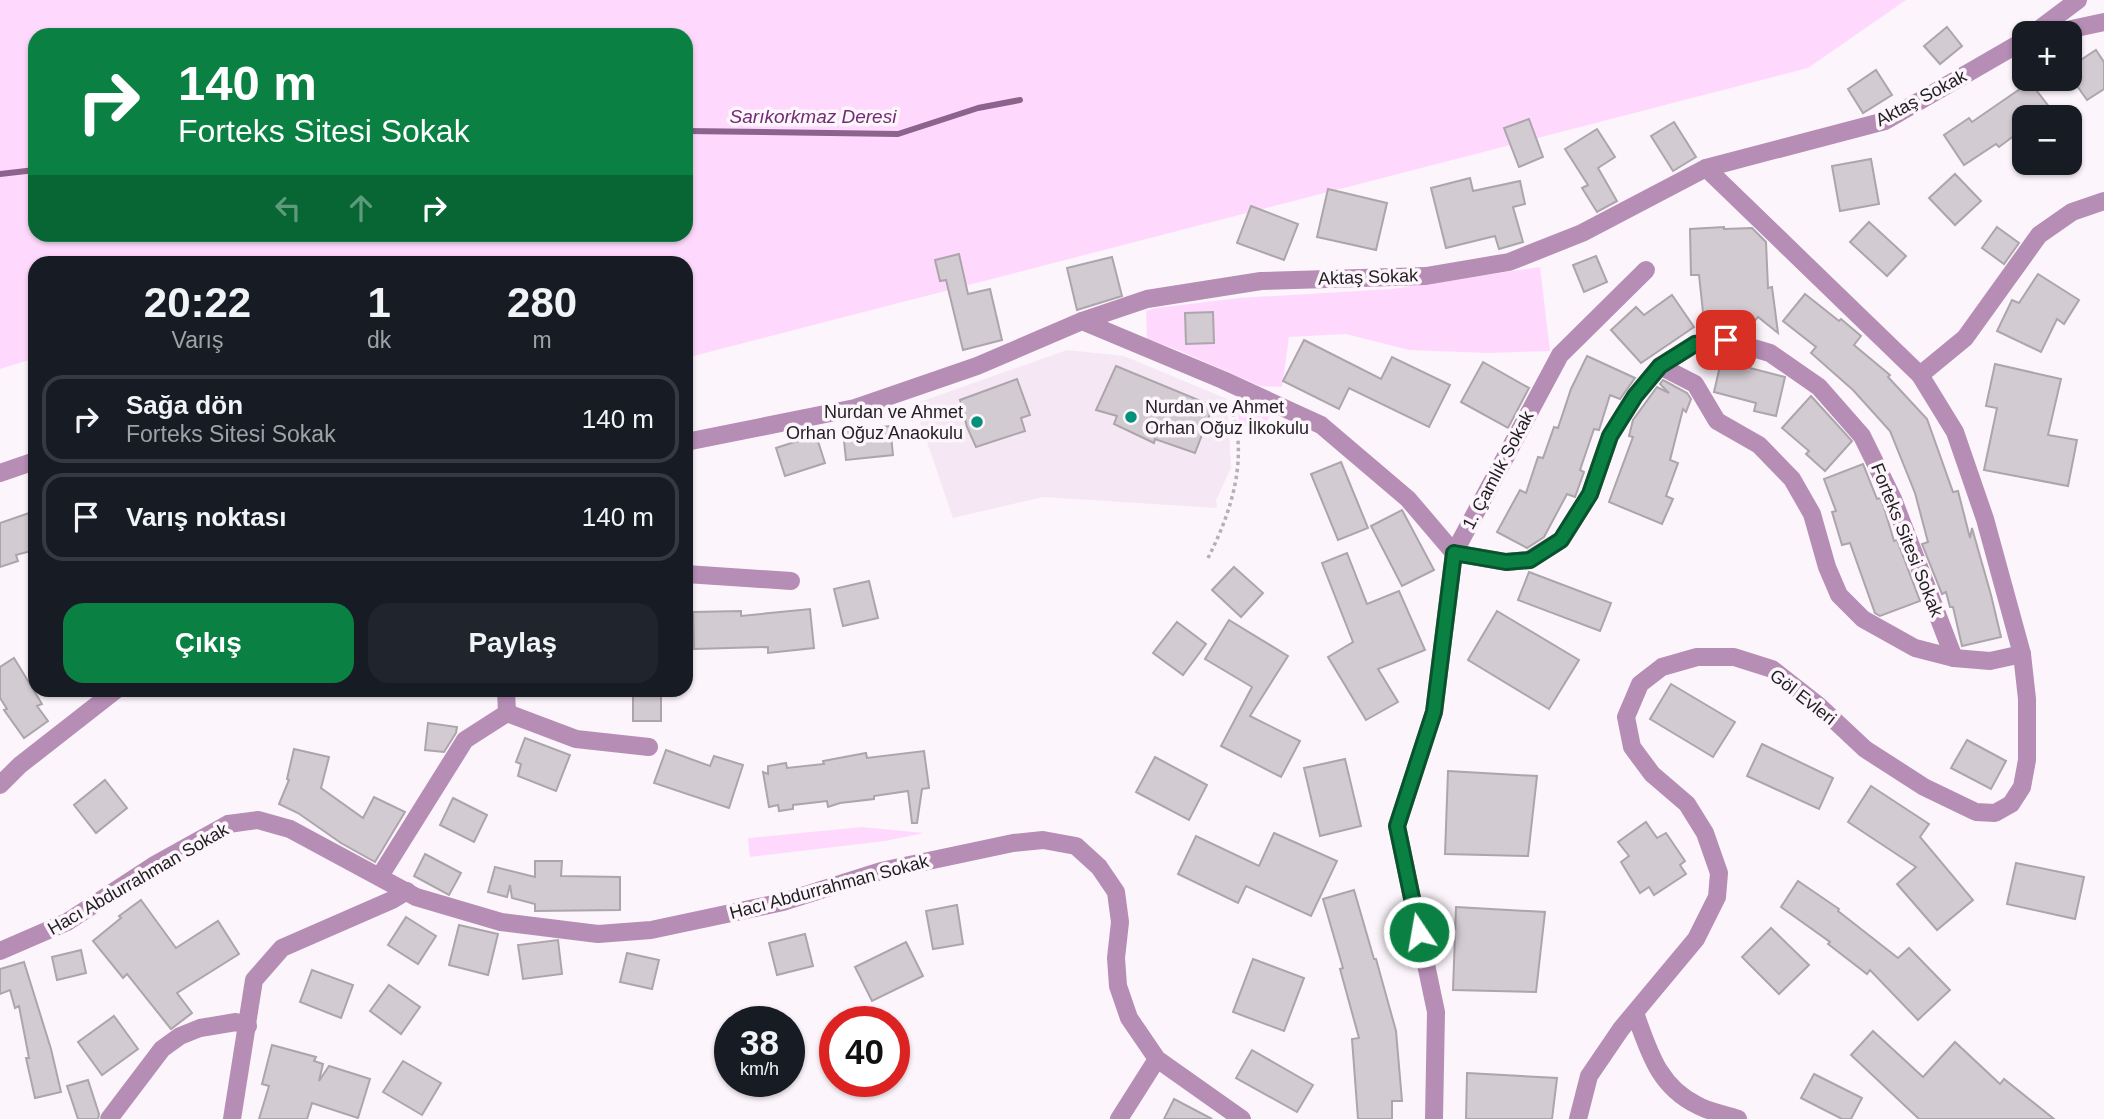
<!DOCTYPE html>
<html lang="tr">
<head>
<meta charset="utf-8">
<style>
	:root { --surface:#171b24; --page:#20242c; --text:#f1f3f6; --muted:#9ea1a6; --line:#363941; --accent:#0b8043 }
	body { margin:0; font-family:Helvetica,sans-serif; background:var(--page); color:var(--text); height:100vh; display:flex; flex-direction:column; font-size:26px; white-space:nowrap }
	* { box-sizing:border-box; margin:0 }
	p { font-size:23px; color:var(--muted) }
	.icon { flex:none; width:38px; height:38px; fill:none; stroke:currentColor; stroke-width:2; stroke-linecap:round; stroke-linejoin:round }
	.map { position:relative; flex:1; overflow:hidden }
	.sheet { position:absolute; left:28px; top:256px; width:665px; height:441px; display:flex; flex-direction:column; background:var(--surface); border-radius:21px; box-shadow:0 2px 5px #0004 }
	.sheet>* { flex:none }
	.banner { position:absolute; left:28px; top:28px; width:665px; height:214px; border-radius:21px; box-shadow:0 2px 5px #0004; background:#0b8043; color:#fff; overflow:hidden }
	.fabs { position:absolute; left:2012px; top:21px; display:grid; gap:14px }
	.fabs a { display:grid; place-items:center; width:70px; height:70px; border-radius:14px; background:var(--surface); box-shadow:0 2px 5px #0004; font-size:35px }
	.speed { position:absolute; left:714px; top:1006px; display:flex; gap:14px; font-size:35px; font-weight:700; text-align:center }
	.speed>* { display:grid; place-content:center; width:91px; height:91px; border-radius:50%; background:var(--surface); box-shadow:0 2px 5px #0004; line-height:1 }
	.speed small { font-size:18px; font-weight:400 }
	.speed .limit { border:10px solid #d22; background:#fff; color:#111 }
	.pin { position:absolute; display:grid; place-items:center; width:60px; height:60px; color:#fff; margin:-30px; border-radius:14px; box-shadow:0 4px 10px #0006 }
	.me { position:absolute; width:77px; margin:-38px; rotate:348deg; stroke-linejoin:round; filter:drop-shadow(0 0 5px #0008) }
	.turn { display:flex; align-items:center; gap:24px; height:147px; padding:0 35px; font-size:32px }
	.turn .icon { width:91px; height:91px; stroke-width:2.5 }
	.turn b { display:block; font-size:49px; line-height:60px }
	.lanes { display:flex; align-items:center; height:66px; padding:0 35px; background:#0003; justify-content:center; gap:35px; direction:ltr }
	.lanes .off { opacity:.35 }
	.eta { display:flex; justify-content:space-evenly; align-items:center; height:119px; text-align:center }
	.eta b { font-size:42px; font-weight:700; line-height:49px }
	.primary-button { display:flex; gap:14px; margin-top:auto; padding:14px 35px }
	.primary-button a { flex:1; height:80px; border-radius:21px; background:var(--accent); color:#fff; font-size:28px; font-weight:700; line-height:80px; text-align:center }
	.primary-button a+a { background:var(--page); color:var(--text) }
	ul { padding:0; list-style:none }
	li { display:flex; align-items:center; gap:21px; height:88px; margin:0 14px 10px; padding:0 21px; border:4px solid var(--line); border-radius:21px }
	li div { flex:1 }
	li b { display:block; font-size:26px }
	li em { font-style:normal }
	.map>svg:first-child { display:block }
	.built { fill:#f5e8f4 }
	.green { fill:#ffd9fd; fill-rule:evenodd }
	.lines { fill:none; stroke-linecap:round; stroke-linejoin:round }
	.stream { stroke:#8c638c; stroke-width:6 }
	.building { fill:#d2cbd1; stroke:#aca5ab; stroke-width:2 }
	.path { stroke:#b5b0b5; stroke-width:3.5; stroke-dasharray:3.5 3.5; stroke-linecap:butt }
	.minor { stroke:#b68db5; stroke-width:18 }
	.route-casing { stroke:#07532c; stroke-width:18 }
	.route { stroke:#0b8043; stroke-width:12 }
	.poi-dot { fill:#03917c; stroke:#fcf5fb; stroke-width:2.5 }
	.labels { text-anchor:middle; stroke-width:7; stroke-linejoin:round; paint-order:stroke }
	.street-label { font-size:18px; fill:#201e20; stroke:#fcf5fb }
	.poi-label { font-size:18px; fill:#201e20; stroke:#fcf5fb; text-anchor:start }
	.water-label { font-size:19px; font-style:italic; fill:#712c72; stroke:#fcf5fb }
</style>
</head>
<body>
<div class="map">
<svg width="2104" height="1119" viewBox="0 0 2104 1119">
	<rect width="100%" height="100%" fill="#fcf5fb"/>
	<!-- built -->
	<path class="built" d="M1067 350 1124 356 1227 399 1231 468 1216 500 1217 508 1043 497 953 518 914 404Z"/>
	<!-- green -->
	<g class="green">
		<path d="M0 0H1906L1808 68 686 358V262H35V358L0 369ZM35 35H686V234H35Z"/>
		<path d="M1540 267 1550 351 1489 353 1409 350 1346 334 1289 337 1282 387 1260 386 1178 350 1147 339 1146 311 1156 308 1239 298 1392 289Z"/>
		<path d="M1236 402 1270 416 1267 421 1240 427Z"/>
		<path d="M862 827 924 833 885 841 750 857 748 838Z"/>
	</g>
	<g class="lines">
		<!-- stream -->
		<g class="stream">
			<path d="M686 131 898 134 978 108 1020 100"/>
			<path d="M0 174 35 170"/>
		</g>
	</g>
	<!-- building -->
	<g class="building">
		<path d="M1947 27 1962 46 1940 64 1924 46Z"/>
		<path d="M2096 50 2104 62V89L2087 100 2070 76V67Z"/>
		<path d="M1876 70 1892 95 1863 113 1848 89Z"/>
		<path d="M2030 82 2057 117H2015L2023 129 1999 147 1996 144 1964 165 1944 135 1969 118 1972 122Z"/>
		<path d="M1529 119 1543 157 1519 167 1504 128Z"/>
		<path d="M1674 122 1696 157 1673 171 1651 136Z"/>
		<path d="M1597 129 1615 157 1598 168 1617 201 1597 212 1582 188 1588 185 1565 149Z"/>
		<path d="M1871 159 1879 204 1840 211 1832 166Z"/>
		<path d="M1955 174 1981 201 1955 225 1929 198Z"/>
		<path d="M1470 178 1473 191 1520 181 1525 204 1513 207 1523 242 1499 249 1495 236 1446 248 1431 188Z"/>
		<path d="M1328 189 1387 203 1376 250 1317 237Z"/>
		<path d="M1251 206 1298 224 1284 260 1237 243Z"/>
		<path d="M1869 222 1906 256 1887 276 1850 242Z"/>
		<path d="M1724 227V229L1752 228 1766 242 1768 288 1772 287 1778 333 1758 317 1746 332 1725 329 1705 331 1699 275H1691L1690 229Z"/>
		<path d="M1997 227 2019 243 2004 264 1982 248Z"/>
		<path d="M959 254 968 294 990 289 1002 340 963 350 946 280 940 281 935 260Z"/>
		<path d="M1596 256 1607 282 1584 292 1573 265Z"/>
		<path d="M1112 257 1122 296 1077 310 1067 268Z"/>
		<path d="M2038 274 2079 300 2064 324 2057 319 2041 352 1997 331 2012 300 2019 303Z"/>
		<path d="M1805 294 1839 321 1841 319 1861 336 1854 345 1890 375 1888 377 1927 419 1953 492 1958 491 1970 538 1972 528 1991 595 2001 637 1962 646 1953 607H1950L1946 592 1942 594 1922 544 1928 542 1915 493 1890 431 1853 390 1811 353 1816 347 1783 321Z"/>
		<path d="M1672 295 1694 327 1641 363 1611 330 1636 307 1644 315Z"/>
		<path d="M1213 312 1214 343 1186 344 1185 313Z"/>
		<path d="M1304 340 1381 379 1392 357 1450 385 1429 427 1349 388 1339 409 1283 381Z"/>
		<path d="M1723 353 1752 360 1750 368 1785 377 1776 416 1754 411 1756 403 1714 392Z"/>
		<path d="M1587 356 1635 378 1620 399 1610 395 1599 430 1594 429 1580 470 1584 472 1575 497 1567 494 1544 537 1527 548 1497 532 1520 490 1526 493 1538 457 1543 458 1554 427 1558 428 1571 389Z"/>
		<path d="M1483 362 1529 388 1508 428 1461 402Z"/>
		<path d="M1995 364 2061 379 2048 435 2077 440 2068 486 1984 470 1997 408 1986 406Z"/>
		<path d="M1116 366 1213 406 1195 453 1155 439 1154 443 1114 424 1117 416 1096 410Z"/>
		<path d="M1017 379 1030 415 1021 418 1025 431 976 447 967 427 960 400Z"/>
		<path d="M1663 380 1687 393 1691 399 1686 412 1683 409 1670 460 1678 463 1666 496 1673 499 1662 524 1609 502 1633 437 1629 436 1633 420 1657 387 1669 393 1660 384Z"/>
		<path d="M1811 396 1852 441 1825 471 1806 454 1809 451 1782 428Z"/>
		<path d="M890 426 893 455 846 460 843 431Z"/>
		<path d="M816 435 825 463 785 476 776 448Z"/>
		<path d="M1341 462 1368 528 1338 540 1311 474Z"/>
		<path d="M1863 464 1877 499 1880 498 1883 504 1894 541 1897 540 1920 601 1880 616 1875 613 1850 543 1842 545 1832 512 1836 511 1824 479Z"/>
		<path d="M1402 510 1434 570 1402 586 1371 526Z"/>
		<path d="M35 511V550L16 555 18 561 0 567V523Z"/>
		<path d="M1347 553 1367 604 1399 591 1425 650 1378 669 1398 702 1366 720 1328 657 1353 642 1322 563Z"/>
		<path d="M1234 567 1263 593 1241 617 1212 590Z"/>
		<path d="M1529 572 1611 603 1600 631 1518 600Z"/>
		<path d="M869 581 878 618 843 626 834 589Z"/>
		<path d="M810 609 814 648 768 653V647L694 649 693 612 741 611V616Z"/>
		<path d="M1497 611 1579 660 1549 709 1468 660Z"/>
		<path d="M1229 620 1288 656 1250 716 1300 741 1281 777 1221 746 1252 687 1205 659Z"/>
		<path d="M1177 622 1206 644 1183 675 1153 653Z"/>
		<path d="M14 658 42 704 37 706 48 721 24 738 4 710 7 709 0 698V667Z"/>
		<path d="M1671 684 1735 722 1713 757 1650 719Z"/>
		<path d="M633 693 661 694V721H633Z"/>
		<path d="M428 723 457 727 456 733 444 752 425 750Z"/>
		<path d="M525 738 570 755 556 791 518 776 521 764 516 762Z"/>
		<path d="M1967 740 2006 761 1991 789 1951 768Z"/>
		<path d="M1762 744 1833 778 1819 809 1747 776Z"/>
		<path d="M294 749 329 757 321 788 363 818 374 797 405 812 375 862 341 843 298 813 279 804 289 780 287 779Z"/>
		<path d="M666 750 710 766 714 756 743 765 729 808 654 783Z"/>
		<path d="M924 751 929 788 922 789 917 823H912L908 791 874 796V799L840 803 828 807 827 801 793 805V809L779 811 778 805 769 807 763 772 768 774V766L786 763 787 768 824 764 823 761 866 753 867 758Z"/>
		<path d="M1155 757 1207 785 1189 820 1136 792Z"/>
		<path d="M1345 759 1361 826 1320 836 1304 768Z"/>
		<path d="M1448 771 1537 776 1528 856 1445 854Z"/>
		<path d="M105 780 127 808 96 833 74 805Z"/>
		<path d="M1871 786 1929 824 1920 837 1973 900 1937 930 1897 884 1916 867 1848 822Z"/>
		<path d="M453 798 487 815 474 842 440 825Z"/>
		<path d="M1646 822 1657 838 1666 833 1685 861 1680 865 1686 874 1654 895 1649 887 1640 893 1621 862 1629 856 1618 842Z"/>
		<path d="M1274 833 1337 861 1311 916 1246 886 1238 903 1178 874 1196 836 1259 866Z"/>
		<path d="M425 854 461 873 449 895 414 876Z"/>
		<path d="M535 861H562L561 876 620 877V910L535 911V904L512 898 510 885 507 897 488 892 495 867 535 877Z"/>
		<path d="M2016 863 2084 877 2075 919 2007 904Z"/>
		<path d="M1798 881 1839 909 1838 911 1898 958 1909 948 1950 990 1918 1020 1870 970 1867 974 1828 944 1830 942 1781 907Z"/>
		<path d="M1354 890 1374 959H1376L1396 1031 1402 1101H1392V1119H1358L1352 1039 1359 1038 1340 969 1343 968 1323 899Z"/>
		<path d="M141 900 176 948 218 921 239 954 177 993 192 1013 171 1029 127 974 123 978 93 941 121 918 119 916Z"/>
		<path d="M957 905 963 944 933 949 926 911Z"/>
		<path d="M1456 907 1545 912 1536 992 1453 990Z"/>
		<path d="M406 917 436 936 418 964 388 945Z"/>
		<path d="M459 925 498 934 488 975 449 965Z"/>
		<path d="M1771 928 1809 965 1779 994 1742 957Z"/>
		<path d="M805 934 813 966 777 975 769 943Z"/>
		<path d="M558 940 562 974 523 979 518 945Z"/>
		<path d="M906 942 923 976 872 1001 855 967Z"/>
		<path d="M81 950 86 973 57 980 52 957Z"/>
		<path d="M627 953 659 960 652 989 620 982Z"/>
		<path d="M1253 959 1304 978 1284 1031 1233 1012Z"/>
		<path d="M24 962 51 1049 61 1092 35 1098 26 1058H29L19 1006 15 1008 10 990 0 994V969Z"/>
		<path d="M312 970 353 985 341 1018 300 1002Z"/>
		<path d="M389 985 420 1007 401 1034 370 1011Z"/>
		<path d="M114 1016 138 1049 102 1075 78 1042Z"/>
		<path d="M1873 1031 1923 1077 1955 1042 2000 1084 2004 1079 2054 1119H1919L1851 1055Z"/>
		<path d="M272 1045 316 1057 314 1061 323 1064 319 1081 329 1066 370 1079 358 1118 312 1103 307 1119H259L269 1086 262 1084Z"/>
		<path d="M1252 1050 1313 1085 1297 1112 1236 1078Z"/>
		<path d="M403 1061 441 1083 422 1115 383 1092Z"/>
		<path d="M1467 1073 1557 1078 1552 1119H1466Z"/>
		<path d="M1814 1074 1862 1098 1851 1119H1842L1801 1098Z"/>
		<path d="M88 1080 99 1114 98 1119H78L67 1086Z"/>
		<path d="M1174 1099 1212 1119H1164Z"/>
	</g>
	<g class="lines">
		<!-- path -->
		<path class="path" d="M1208 558C1226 523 1241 481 1238 441 1237 428 1233 415 1231 403"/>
		<!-- minor -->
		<g class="minor">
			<path d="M2034 33 2078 0"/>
			<path d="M2053 33 2104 22"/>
			<path d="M1082 321 1223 380 1321 425 1408 499 1454 553 1506 562 1529 560 1561 540 1590 494 1610 436 1635 396 1660 366 1695 344 1726 340 1770 353 1819 387 1862 436 1893 499 1954 658"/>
			<path d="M1660 366 1695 384 1717 421 1759 445 1792 479 1812 514 1827 567 1839 595 1863 619 1915 648 1954 658 1990 661 2022 654"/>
			<path d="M1920 375 1965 338 2039 235 2072 212 2104 201"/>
			<path d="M686 442 855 408 977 366 1082 321 1147 299 1261 281 1426 276 1509 262 1582 233 1706 168 1885 121 2025 40"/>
			<path d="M0 473 35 461"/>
			<path d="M686 574 791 581"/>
			<path d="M506 690 507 713"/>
			<path d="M0 785 20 765 116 690"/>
			<path d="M380 876 465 740 507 713 576 739 649 747"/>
			<path d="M0 951 67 922 156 864 228 824 258 820 290 829 416 897 501 922 598 934 651 930 783 902 881 871 1013 843 1043 840 1076 846 1099 867 1116 892 1120 922 1116 958 1118 986 1129 1018 1157 1059 1242 1119"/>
			<path d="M1635 1013C1649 1051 1658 1086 1697 1105 1709 1112 1725 1114 1738 1119"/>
			<path d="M109 1119 162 1049 180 1036 200 1028 236 1022 248 1026"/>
			<path d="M232 1119 254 980 282 948 392 900 407 891"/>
			<path d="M1119 1119 1157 1059"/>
			<path d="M1434 1119 1436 1012 1397 826 1434 712 1454 553 1560 355 1646 270"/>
			<path d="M1578 1119 1589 1076 1621 1029 1696 939 1717 897 1719 873 1705 833 1687 804 1652 774 1632 747 1626 717 1640 684 1662 667 1697 657H1734L1772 669 1818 705 1865 749 1924 787 1976 812 1995 813 2011 804 2022 787 2027 760V699L2022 654 1985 519 1955 432 1920 375 1706 168"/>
		</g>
	</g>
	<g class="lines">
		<!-- route casing -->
		<g class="route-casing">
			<path id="route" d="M1419 932 1397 826 1434 712 1454 553 1506 562 1530 560 1561 540 1590 494 1610 436 1635 396 1660 366 1695 344 1726 340"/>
		</g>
		<!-- route -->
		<use href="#route" class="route"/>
	</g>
	<!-- markers -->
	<g class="poi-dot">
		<circle cx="1131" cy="417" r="7"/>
		<circle cx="977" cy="422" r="7"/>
	</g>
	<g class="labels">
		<!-- street labels -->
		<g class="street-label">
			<text transform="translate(1921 98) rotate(-28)" y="6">Aktaş Sokak</text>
			<text transform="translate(1368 277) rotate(-2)" y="6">Aktaş Sokak</text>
			<text transform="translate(1498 470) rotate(-62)" y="6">1. Çamlık Sokak</text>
			<text transform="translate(1907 540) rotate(68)" y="6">Forteks Sitesi Sokak</text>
			<text transform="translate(1803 697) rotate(38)" y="6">Göl Evleri</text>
			<text transform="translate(138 879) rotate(-30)" y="6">Hacı Abdurrahman Sokak</text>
			<text transform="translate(829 887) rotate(-15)" y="6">Hacı Abdurrahman Sokak</text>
		</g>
		<!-- poi labels -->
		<g class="poi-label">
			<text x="1145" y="413">Nurdan ve Ahmet<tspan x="1145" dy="21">Orhan Oğuz İlkokulu</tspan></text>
			<text x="963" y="418" text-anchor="end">Nurdan ve Ahmet<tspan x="963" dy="21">Orhan Oğuz Anaokulu</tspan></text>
		</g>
		<!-- water labels -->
		<g class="water-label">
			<text x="813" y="123">Sarıkorkmaz Deresi</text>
		</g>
	</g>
</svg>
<div class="fabs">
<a>+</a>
<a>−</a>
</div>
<div class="speed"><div>38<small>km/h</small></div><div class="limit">40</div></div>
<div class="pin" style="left:1726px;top:340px;background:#d93025"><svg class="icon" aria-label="arrive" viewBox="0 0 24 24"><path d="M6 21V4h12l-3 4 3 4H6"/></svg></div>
<svg class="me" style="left:1419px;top:932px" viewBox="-20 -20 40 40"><circle r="17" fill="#0b8043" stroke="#fff" stroke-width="3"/><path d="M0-11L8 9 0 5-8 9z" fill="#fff"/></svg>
<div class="banner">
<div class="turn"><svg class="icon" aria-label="right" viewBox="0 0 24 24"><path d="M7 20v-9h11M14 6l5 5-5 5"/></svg><div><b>140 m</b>Forteks Sitesi Sokak</div></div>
<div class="lanes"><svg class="icon off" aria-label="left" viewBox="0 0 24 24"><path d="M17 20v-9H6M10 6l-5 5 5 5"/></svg><svg class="icon off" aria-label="ahead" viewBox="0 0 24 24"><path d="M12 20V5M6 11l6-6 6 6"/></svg><svg class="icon" aria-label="right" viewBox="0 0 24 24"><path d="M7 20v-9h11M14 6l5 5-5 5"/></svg></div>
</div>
<section class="sheet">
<div class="eta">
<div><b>20:22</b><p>Varış</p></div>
<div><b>1</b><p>dk</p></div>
<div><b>280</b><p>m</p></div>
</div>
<ul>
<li><svg class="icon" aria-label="right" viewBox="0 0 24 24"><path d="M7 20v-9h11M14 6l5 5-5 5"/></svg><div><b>Sağa dön</b><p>Forteks Sitesi Sokak</p></div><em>140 m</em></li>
<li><svg class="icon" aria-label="arrive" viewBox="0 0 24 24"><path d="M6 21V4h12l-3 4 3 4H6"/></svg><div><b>Varış noktası</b></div><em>140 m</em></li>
</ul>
<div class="primary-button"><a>Çıkış</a><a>Paylaş</a></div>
</section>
</div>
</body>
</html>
